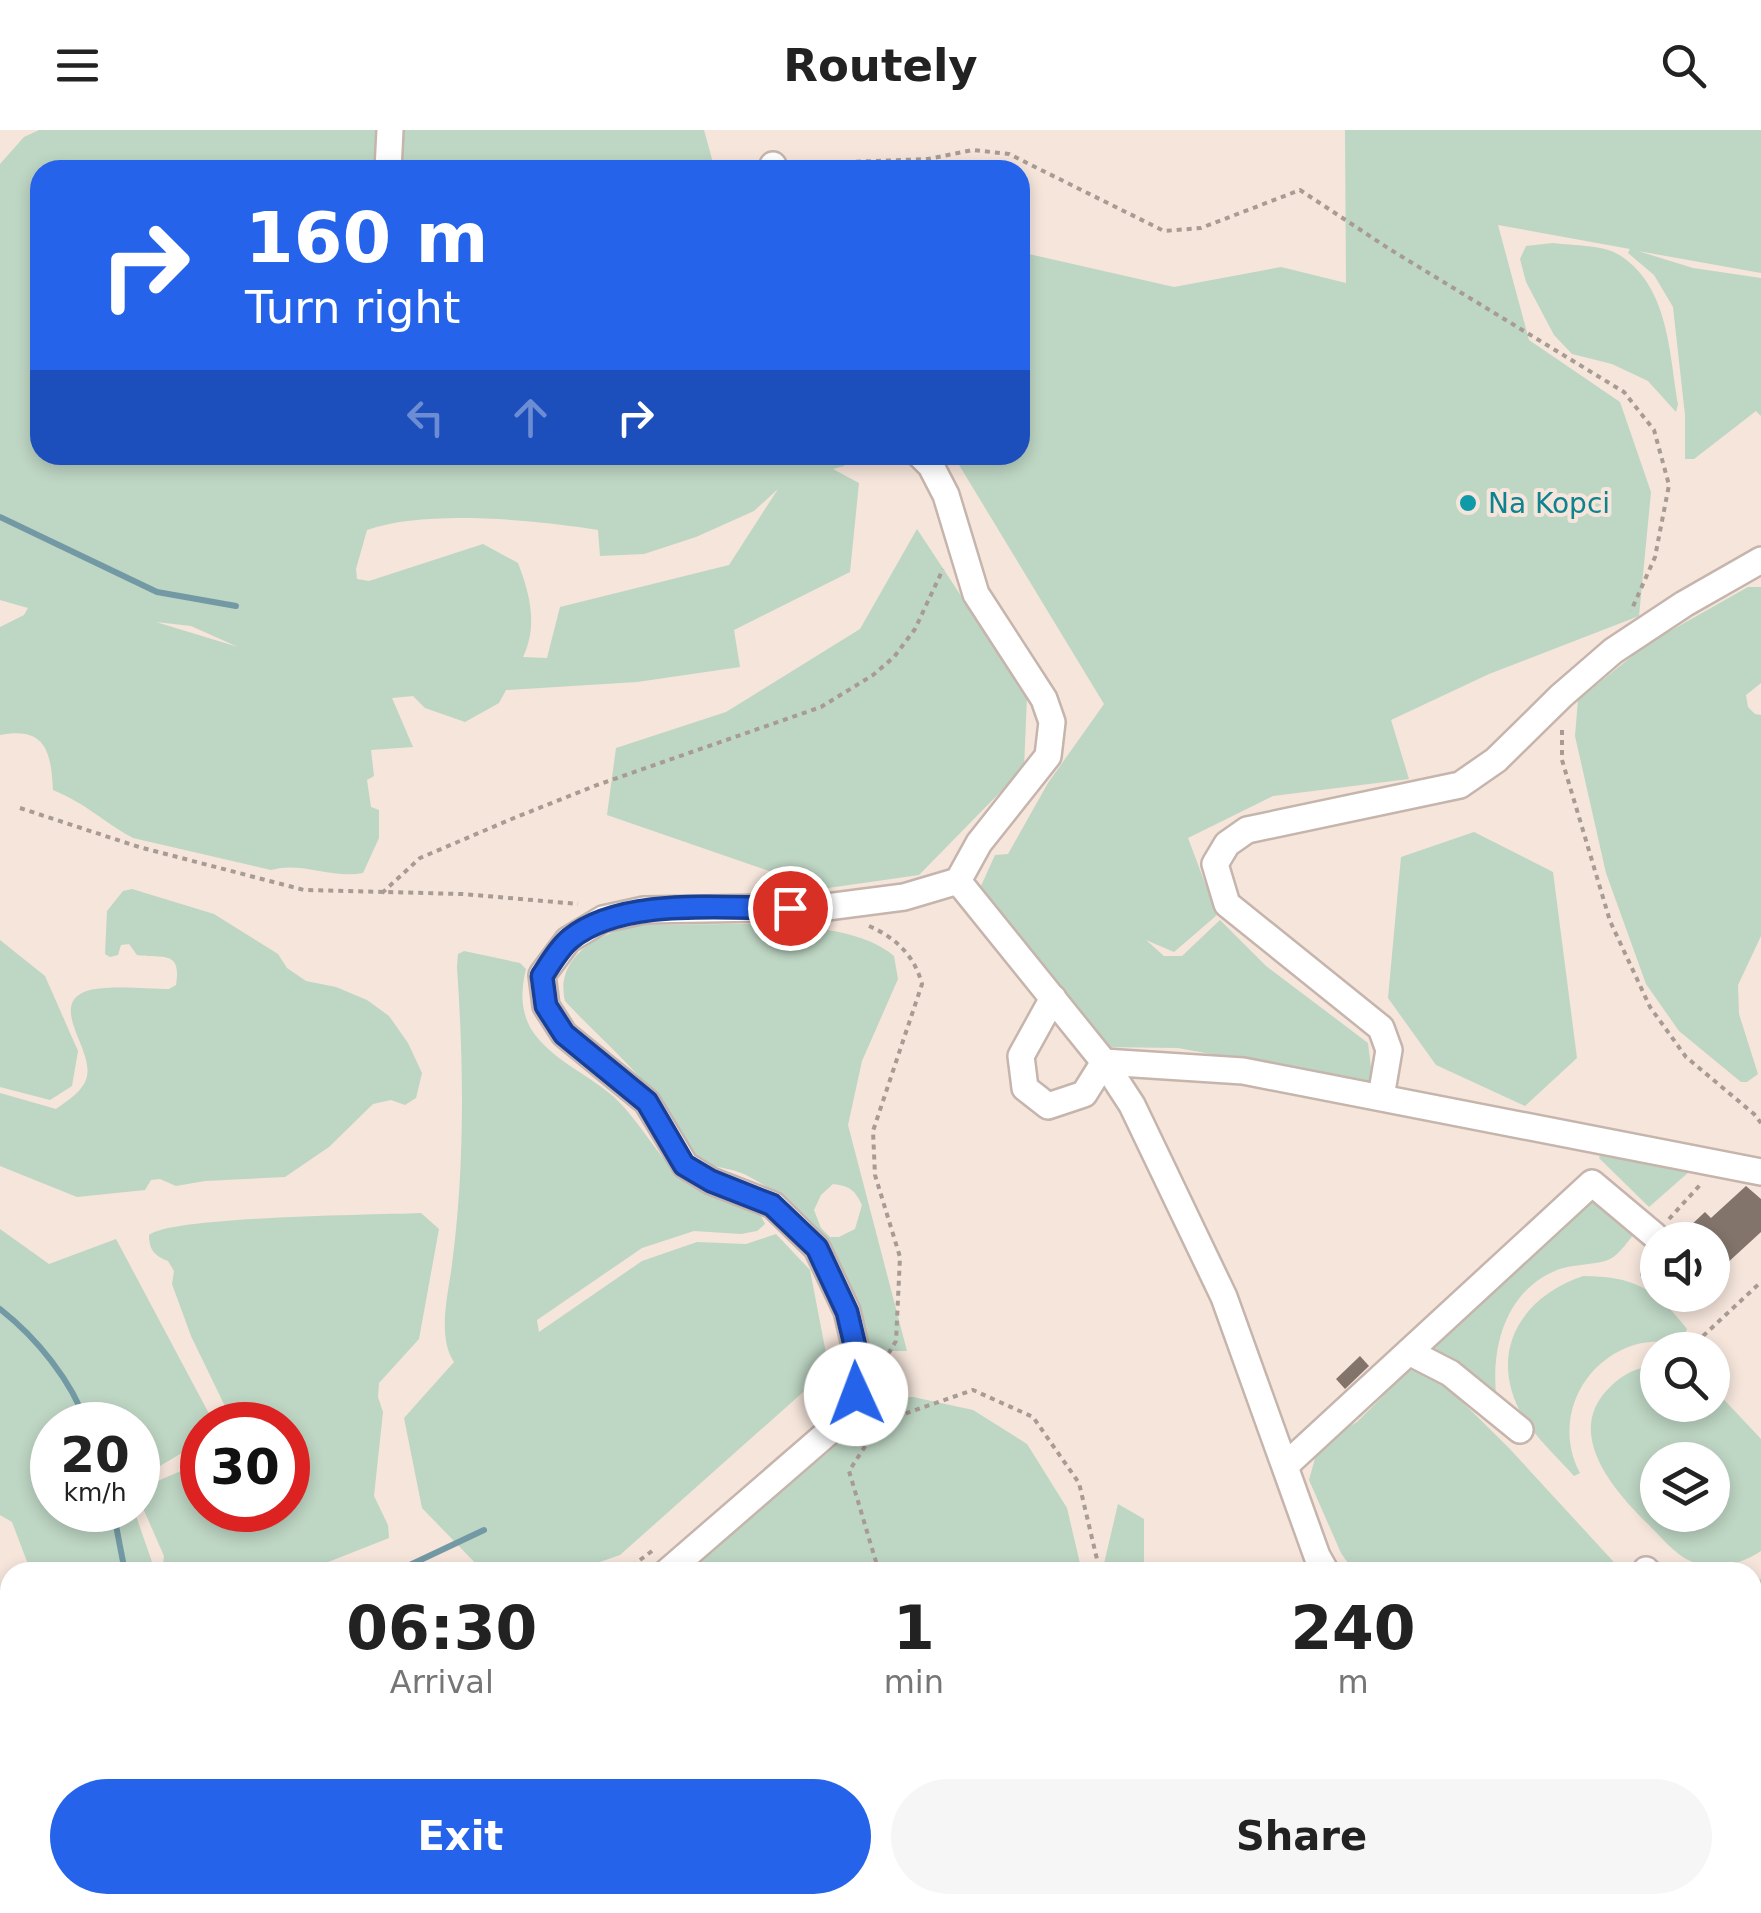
<!DOCTYPE html>
<html lang="en">
<head>
<meta charset="utf-8">
<style>
	:root { --surface:#fff; --page:#f6f6f6; --text:#222; --muted:#767676; --accent:#2563eb }
	body { margin:0; font-family:"DejaVu Sans",sans-serif; background:var(--page); color:var(--text); height:100vh; display:flex; flex-direction:column; font-size:38px; white-space:nowrap }
	* { box-sizing:border-box; margin:0 }
	p { font-size:32px; color:var(--muted) }
	.icon { flex:none; width:55px; height:55px; fill:none; stroke:currentColor; stroke-width:2; stroke-linecap:round; stroke-linejoin:round }
	.map { position:relative; flex:1; overflow:hidden }
	.side { position:absolute; left:0px; top:1432px; width:1762px; height:352px; display:flex; flex-direction:column; background:var(--surface); border-radius:30px 30px 0 0; box-shadow:0 5px 15px #0003 }
	.side>* { flex:none }
	.top-card { position:absolute; left:30px; top:30px; width:1000px; height:305px; border-radius:30px; box-shadow:0 5px 15px #0003; background:#2563eb; color:#fff; overflow:hidden }
	.tools { position:absolute; left:1640px; top:1092px; display:grid; gap:20px }
	.tools a { display:grid; place-items:center; width:90px; height:90px; border-radius:50%; background:var(--surface); box-shadow:0 5px 15px #0003; font-size:50px }
	.speed { position:absolute; left:30px; top:1272px; display:flex; gap:20px; font-size:50px; font-weight:700; text-align:center }
	.speed>* { display:grid; place-content:center; width:130px; height:130px; border-radius:50%; background:var(--surface); box-shadow:0 5px 15px #0003; line-height:1 }
	.speed small { font-size:25px; font-weight:400 }
	.speed .limit { border:15px solid #d22; background:#fff; color:#111 }
	.pin { position:absolute; display:grid; place-items:center; width:85px; height:85px; color:#fff; margin:-42px; border:5px solid #fff; border-radius:50%; box-shadow:0 2px 10px #0007 }
	.me { position:absolute; width:110px; margin:-55px; rotate:358deg; stroke-linejoin:round; filter:drop-shadow(0 0 8px #0008) }
	.turn { display:flex; align-items:center; gap:35px; height:210px; padding:0 50px; font-size:45px }
	.turn .icon { width:130px; height:130px; stroke-width:2.5 }
	.turn b { display:block; font-size:70px; line-height:85px }
	.lanes { display:flex; align-items:center; height:95px; padding:0 50px; background:#0003; justify-content:center; gap:50px; direction:ltr }
	.lanes .off { opacity:.35 }
	.eta { display:flex; justify-content:space-evenly; align-items:center; height:170px; text-align:center }
	.eta b { font-size:60px; font-weight:800; line-height:70px }
	.cta { display:flex; gap:20px; margin-top:auto; padding:20px 50px }
	.cta a { flex:1; height:115px; border-radius:60px; background:var(--accent); color:#fff; font-size:40px; font-weight:800; line-height:115px; text-align:center }
	.cta a+a { background:var(--page); color:var(--text) }
	header { display:flex; justify-content:space-between; align-items:center; height:130px; padding:0 50px; background:var(--surface); font-size:45px; font-weight:800 }
	.map>svg:first-child { display:block }
	.green { fill:#bed6c4; fill-rule:evenodd }
	.lines { fill:none; stroke-linecap:round; stroke-linejoin:round }
	.stream { stroke:#739aa4; stroke-width:6 }
	.building { fill:#82746b }
	.minor-casing { stroke:#c5b5ac; stroke-width:30 }
	.path { stroke:#a79b93; stroke-width:4; stroke-dasharray:5 5; stroke-linecap:butt }
	.minor { stroke:#fff; stroke-width:25 }
	.route-casing { stroke:#184099; stroke-width:25 }
	.route { stroke:#2563eb; stroke-width:18 }
	.culture-dot { fill:#0f9aa8; stroke:#f5e5db; stroke-width:4 }
	.labels { text-anchor:middle; stroke-width:8; stroke-linejoin:round; paint-order:stroke }
	.culture-label { font-size:28px; fill:#0d838f; stroke:#f5e5db; text-anchor:start }
</style>
</head>
<body>
<header><svg class="icon" aria-label="menu" viewBox="0 0 24 24"><path d="M4 6h16M4 12h16M4 18h16"/></svg>Routely<svg class="icon" aria-label="search" viewBox="0 0 24 24"><circle cx="10" cy="10" r="6"/><path d="M15 15l6 6"/></svg></header>
<div class="map">
<svg width="1761" height="1783" viewBox="0 0 1761 1783">
	<rect width="100%" height="100%" fill="#f5e5db"/>
	<!-- green -->
	<g class="green">
		<path d="M39 0H379L378 40H40V325H851L844 336 833 339 859 353 850 442 734 500 740 537 637 552 506 560 499 573 465 592 425 578 413 566 392 568 413 617 371 620 374 646 367 650 371 677 379 680V708L363 743C332 749 301 731 271 740L133 708C103 692 87 674 53 660 51 622 46 596 0 605V497L24 485 28 478 0 470V34L24 7ZM778 359 729 435 560 477 547 528 523 527C538 496 530 464 518 433L483 414 369 451 357 449 356 439 367 400C425 379 537 390 598 400L600 426 644 424 696 407 754 381ZM156 492 191 496 238 517Z"/>
		<path d="M398 0H704L715 40H398Z"/>
		<path d="M1345 0H1761V143L1638 121 1693 138 1761 148V286L1756 281 1694 329H1685V285L1673 177 1654 145 1628 123 1630 119 1498 95 1529 210 1620 272 1651 362 1639 486 1489 544 1391 590 1409 649 1273 666 1188 708 1217 785 1174 822 1146 810 1164 826H1182L1220 790 1266 836 1368 913 1373 954 1178 918 1105 917 998 785 981 756 995 725 1008 724 1048 653 1104 574 953 325H1020V122L1174 157 1281 137 1346 153Z"/>
		<path d="M1553 113C1574 116 1603 114 1621 126 1669 158 1669 223 1678 274L1676 282 1648 251 1612 234 1572 224 1554 205 1526 152 1520 129 1526 116Z"/>
		<path d="M917 399 1027 566 1024 638 919 745 821 759 607 685 616 618 726 582 860 499Z"/>
		<path d="M1748 457H1761V553L1746 565 1748 577 1755 584 1761 585V806L1738 855 1739 884 1758 944 1747 952H1741L1679 901 1646 854 1606 743 1575 606 1578 570 1647 514Z"/>
		<path d="M1474 702 1553 742 1577 928 1525 976 1436 935 1388 868 1401 727Z"/>
		<path d="M132 759 214 784 278 824 287 838 306 851 336 857 367 870 389 886 408 913 422 943 416 968 405 975 391 970 373 974 329 1017 285 1047 205 1051 176 1056 160 1049 151 1050 145 1060 77 1067 0 1036V963L56 979C67 971 84 961 87 946 93 919 50 877 84 862 103 854 148 859 169 859L176 855C182 819 162 829 137 825L129 814 121 815 118 825 110 827 105 824 107 781 123 761Z"/>
		<path d="M645 795C710 796 845 783 894 826L898 849 862 931 848 995 907 1221H869C842 1142 825 1086 746 1045 729 1036 704 1039 691 1023 678 1008 671 987 659 971 632 934 596 905 565 871 554 824 605 799 645 795ZM833 1054C850 1056 855 1060 862 1075L855 1099 839 1107H830L821 1098 814 1080 821 1065Z"/>
		<path d="M0 810 45 846 78 921 72 956 50 970 0 957Z"/>
		<path d="M464 821 520 833 526 839C521 860 520 879 531 899 550 929 588 944 614 967 644 995 661 1036 696 1058 709 1067 743 1076 760 1084L765 1094 757 1101 741 1104 694 1101 642 1118 537 1190 539 1202 642 1131 697 1112 746 1114 776 1104 810 1140 829 1239 620 1425 571 1442H484L422 1378 404 1288 454 1232C438 1209 447 1168 451 1142 465 1042 464 938 457 837L458 824Z"/>
		<path d="M1605 1012 1689 1034 1690 1041 1649 1077 1599 1028Z"/>
		<path d="M1596 1065 1637 1101C1629 1109 1620 1124 1610 1129 1598 1135 1572 1134 1557 1140 1503 1162 1490 1222 1497 1272L1427 1221Z"/>
		<path d="M421 1083 439 1099 419 1209 379 1253 378 1267 383 1282 374 1366 388 1395 389 1408 303 1442H162L164 1426 139 1369 148 1355 202 1332V1380H288V1295H234L191 1206 172 1154 174 1141 168 1131C154 1126 149 1119 149 1105 173 1086 377 1085 421 1083Z"/>
		<path d="M0 1099 49 1134 116 1109 215 1295H202V1311L138 1349V1295H52V1380H134L153 1435 159 1442H31L12 1392 0 1385Z"/>
		<path d="M1583 1146C1634 1146 1656 1159 1687 1199L1682 1212C1666 1212 1650 1210 1634 1215 1580 1232 1553 1293 1580 1343L1574 1346C1558 1328 1536 1308 1523 1287 1487 1224 1519 1168 1583 1146Z"/>
		<path d="M1657 1235 1658 1275H1712L1713 1258 1761 1309V1421C1740 1435 1712 1442 1688 1430 1673 1422 1660 1406 1648 1394 1613 1360 1563 1302 1610 1257 1624 1243 1638 1237 1657 1235ZM1658 1330H1712V1385H1658Z"/>
		<path d="M1409 1240 1432 1242 1508 1317 1623 1442H1354L1341 1423 1309 1350 1319 1314 1357 1292Z"/>
		<path d="M888 1267H913L973 1280 1027 1314 1067 1378 1082 1442H672L766 1367 807 1339 846 1305 864 1279Z"/>
		<path d="M1118 1374 1144 1389V1442H1102Z"/>
		<path d="M1761 1449V1514L1753 1511V1452Z"/>
		<path d="M0 1601H10V1696L0 1711Z"/>
		<path d="M1752 1650 1761 1659V1713L1753 1707Z"/>
		<path d="M1302 1775H1429V1783H1304Z"/>
		<path d="M1472 1775H1641L1634 1783H1473Z"/>
	</g>
	<g class="lines">
		<!-- stream -->
		<g class="stream">
			<path d="M0 387 157 462 236 476"/>
			<path d="M0 1179C36 1207 72 1251 87 1295"/>
			<path d="M113 1380 125 1442"/>
			<path d="M395 1442 484 1400"/>
			<path d="M213 1782 225 1775"/>
		</g>
	</g>
	<!-- building -->
	<g class="building">
		<path d="M1746 1056 1761 1069V1102L1712 1147V1110H1675L1705 1082 1711 1088Z"/>
		<path d="M1360 1226 1369 1236 1345 1259 1336 1249Z"/>
	</g>
	<g class="lines">
		<!-- minor casing -->
		<g class="minor-casing">
			<g id="minor">
				<path d="M773 35V40"/>
				<path d="M388 40 390 0"/>
				<path d="M958 751 1104 932 1132 975 1224 1167 1317 1426 1326 1442"/>
				<path d="M1053 868 1021 926 1025 958 1048 976 1084 964 1104 932"/>
				<path d="M1104 932 1243 941 1761 1042"/>
				<path d="M1381 967 1389 920 1381 898 1227 774 1215 734 1227 714 1247 700 1460 655 1496 630 1561 566 1613 521 1684 474 1761 430"/>
				<path d="M1409 1222 1450 1243 1520 1300"/>
				<path d="M1286 1335 1592 1053 1654 1105"/>
				<path d="M1646 1440 1648 1442"/>
				<path d="M667 1442 839 1293 856 1263V1220L847 1181 817 1118 773 1075 711 1051 685 1035 647 972 564 904 546 876 542 845 568 810 603 789 644 780 827 777 904 767 958 751 979 713 1048 626 1052 592 1044 569 976 464 946 365 931 336 920 325"/>
				<path d="M1752 1522 1761 1523"/>
				<path d="M678 1775 687 1783"/>
				<path d="M1451 1775V1783"/>
			</g>
		</g>
		<!-- path -->
		<g class="path">
			<path d="M796 34 928 29 973 20 1009 24 1164 101 1201 98 1300 60 1391 120 1624 262 1654 300 1669 355 1655 427 1631 481"/>
			<path d="M1562 600V630L1610 791 1650 877 1686 927 1754 984 1761 993"/>
			<path d="M20 678 139 717 304 760 463 764 578 774"/>
			<path d="M382 763 420 728 514 688 597 655 821 577 873 545 894 527 915 499 943 439"/>
			<path d="M869 796C896 808 914 825 922 854L873 1001 875 1045 900 1127 896 1211 881 1236"/>
			<path d="M1669 1089 1700 1055"/>
			<path d="M1642 1146 1646 1126"/>
			<path d="M1703 1206 1761 1152"/>
			<path d="M624 1442 652 1421"/>
			<path d="M879 1442 849 1341 881 1292 973 1260 1033 1287 1079 1353 1100 1442"/>
			<path d="M0 1635 10 1621"/>
			<path d="M579 1775 615 1783"/>
			<path d="M787 1775 789 1783"/>
			<path d="M1135 1783 1139 1775"/>
		</g>
		<!-- minor -->
		<use href="#minor" class="minor"/>
	</g>
	<g class="lines">
		<!-- route casing -->
		<g class="route-casing">
			<path id="route" d="M790 778C725 779 623 766 570 809 559 818 550 834 542 846L546 876 564 904 647 972 684 1035 711 1051 772 1075 817 1118 847 1182 856 1220V1264"/>
		</g>
		<!-- route -->
		<use href="#route" class="route"/>
	</g>
	<!-- markers -->
	<circle class="culture-dot" cx="1468" cy="373" r="10"/>
	<g class="labels">
		<!-- culture labels -->
		<g class="culture-label">
			<text x="1488" y="383">Na Kopci</text>
		</g>
	</g>
</svg>
<div class="tools">
<a><svg class="icon" aria-label="sound" viewBox="0 0 24 24"><path d="M4 9h4l5-4v14l-5-4H4zM17 9q2 3 0 6"/></svg></a>
<a><svg class="icon" aria-label="search" viewBox="0 0 24 24"><circle cx="10" cy="10" r="6"/><path d="M15 15l6 6"/></svg></a>
<a><svg class="icon" aria-label="layers" viewBox="0 0 24 24"><path d="M12 4l9 5-9 5-9-5zM3 14l9 5 9-5"/></svg></a>
</div>
<div class="speed"><div>20<small>km/h</small></div><div class="limit">30</div></div>
<div class="pin" style="left:790px;top:778px;background:#d93025"><svg class="icon" aria-label="arrive" viewBox="0 0 24 24"><path d="M6 21V4h12l-3 4 3 4H6"/></svg></div>
<svg class="me" style="left:856px;top:1264px" viewBox="-20 -20 40 40"><circle r="19" fill="#fff"/><path d="M0-13L10 11 0 6-10 11z" fill="#2563eb"/></svg>
<div class="top-card">
<div class="turn"><svg class="icon" aria-label="right" viewBox="0 0 24 24"><path d="M7 20v-9h11M14 6l5 5-5 5"/></svg><div><b>160 m</b>Turn right</div></div>
<div class="lanes"><svg class="icon off" aria-label="left" viewBox="0 0 24 24"><path d="M17 20v-9H6M10 6l-5 5 5 5"/></svg><svg class="icon off" aria-label="ahead" viewBox="0 0 24 24"><path d="M12 20V5M6 11l6-6 6 6"/></svg><svg class="icon" aria-label="right" viewBox="0 0 24 24"><path d="M7 20v-9h11M14 6l5 5-5 5"/></svg></div>
</div>
<section class="side">
<div class="eta">
<div><b>06:30</b><p>Arrival</p></div>
<div><b>1</b><p>min</p></div>
<div><b>240</b><p>m</p></div>
</div>
<div class="cta"><a>Exit</a><a>Share</a></div>
</section>
</div>
</body>
</html>
